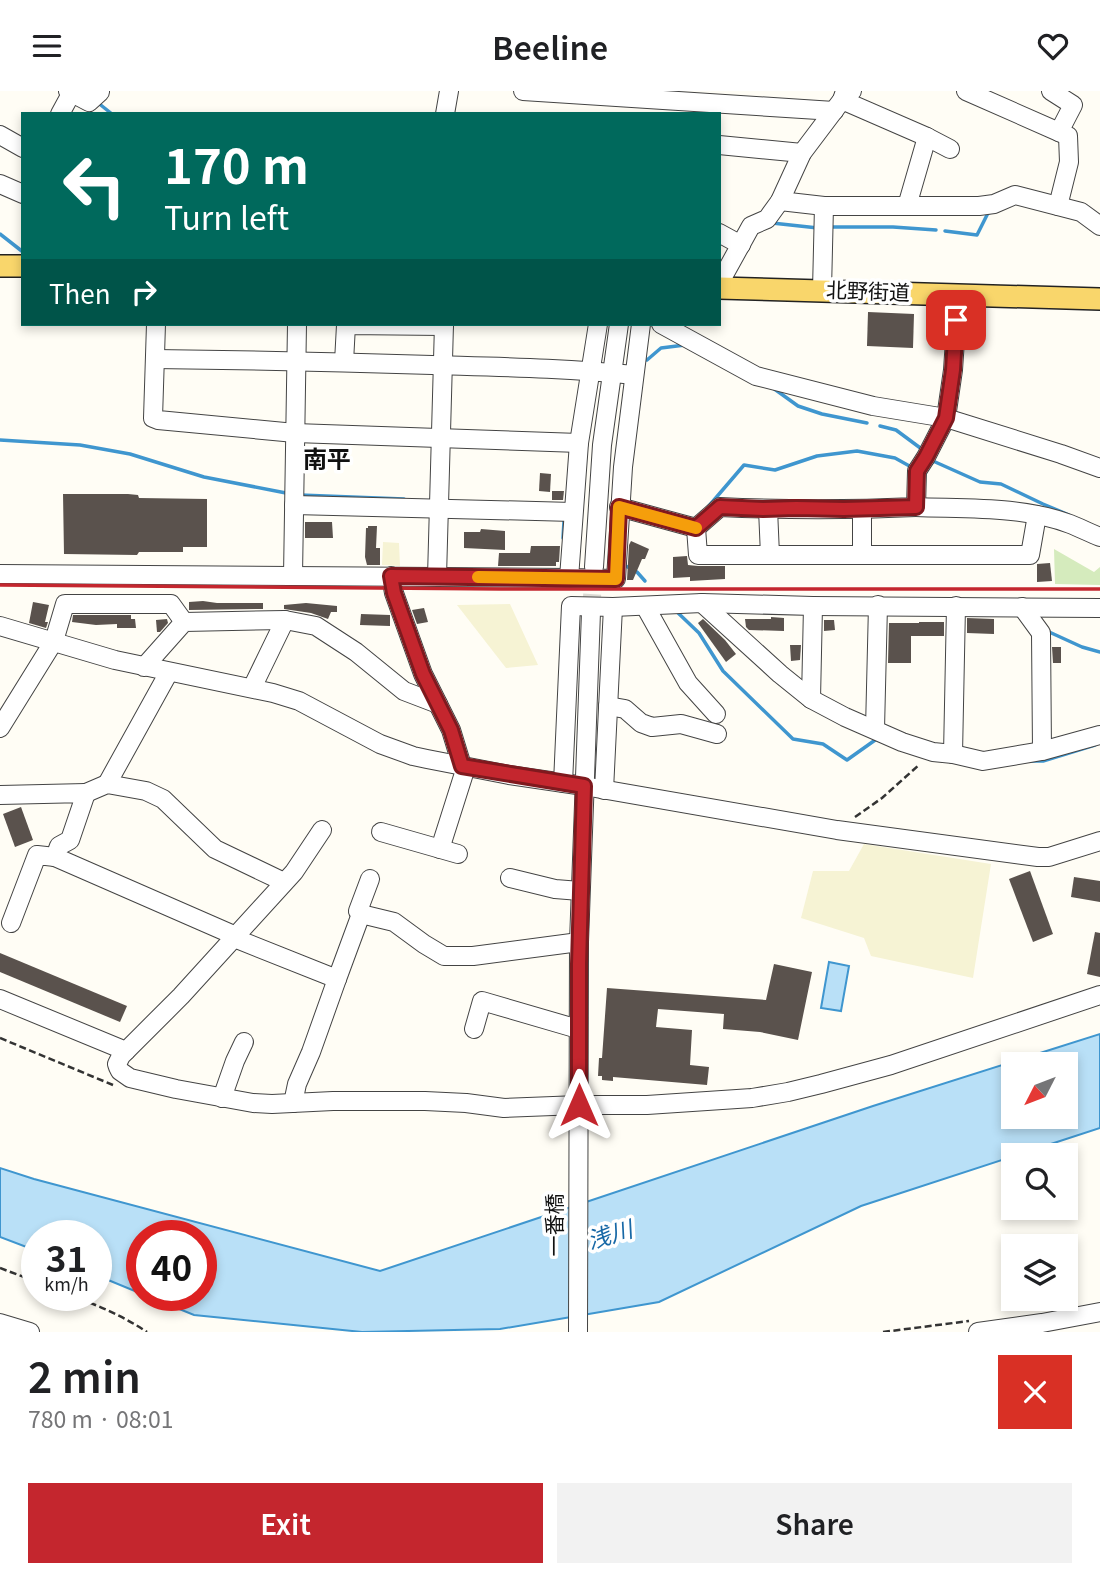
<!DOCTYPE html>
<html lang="en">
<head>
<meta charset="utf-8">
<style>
	:root { --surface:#fff; --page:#f2f2f2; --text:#202124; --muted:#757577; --accent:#c4262e }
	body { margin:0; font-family:Georgia,"Noto Sans JP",serif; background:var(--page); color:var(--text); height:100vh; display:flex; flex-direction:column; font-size:26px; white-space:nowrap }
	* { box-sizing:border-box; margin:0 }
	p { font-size:23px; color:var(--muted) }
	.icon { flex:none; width:38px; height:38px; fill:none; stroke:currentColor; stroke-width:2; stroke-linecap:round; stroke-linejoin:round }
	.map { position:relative; height:1241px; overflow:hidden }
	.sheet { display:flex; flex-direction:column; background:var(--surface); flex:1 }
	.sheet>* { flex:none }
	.banner { position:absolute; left:21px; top:21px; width:700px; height:214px; border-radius:0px; box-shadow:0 4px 10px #0003; background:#00695c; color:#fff; overflow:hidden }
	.needle { width:46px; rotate:228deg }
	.fabs { position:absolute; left:1001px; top:961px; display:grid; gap:14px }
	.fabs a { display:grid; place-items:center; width:77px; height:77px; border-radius:0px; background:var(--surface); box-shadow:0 4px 10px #0003; font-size:35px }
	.speed { position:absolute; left:21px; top:1129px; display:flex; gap:14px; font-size:35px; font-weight:700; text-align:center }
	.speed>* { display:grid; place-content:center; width:91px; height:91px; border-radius:50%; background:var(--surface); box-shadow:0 4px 10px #0003; line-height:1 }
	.speed small { font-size:18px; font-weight:400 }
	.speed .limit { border:10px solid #d22; background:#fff; color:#111 }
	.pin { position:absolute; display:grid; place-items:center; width:60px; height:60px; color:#fff; margin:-30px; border-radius:14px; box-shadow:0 4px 10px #0006 }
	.me { position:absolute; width:77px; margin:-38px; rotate:0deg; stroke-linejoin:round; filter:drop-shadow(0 0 5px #0008) }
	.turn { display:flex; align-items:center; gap:24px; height:147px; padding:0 28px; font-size:32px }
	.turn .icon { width:91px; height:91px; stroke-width:2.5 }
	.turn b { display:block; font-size:49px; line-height:60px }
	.then { display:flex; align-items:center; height:66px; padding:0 28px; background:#0003; gap:14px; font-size:26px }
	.round { display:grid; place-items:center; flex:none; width:74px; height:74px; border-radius:0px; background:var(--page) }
	.summary { display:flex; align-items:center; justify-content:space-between; height:119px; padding:0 28px }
	h1 { font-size:42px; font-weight:600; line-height:52px }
	.action { display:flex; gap:14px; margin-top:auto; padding:14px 28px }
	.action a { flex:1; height:80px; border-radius:0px; background:var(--accent); color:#fff; font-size:28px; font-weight:600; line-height:80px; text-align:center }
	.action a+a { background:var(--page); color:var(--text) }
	header { display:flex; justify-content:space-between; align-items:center; height:91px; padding:0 28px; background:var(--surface); font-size:32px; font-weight:600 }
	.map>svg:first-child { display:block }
	.farmland { fill:#f6f3d4 }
	.green { fill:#d5ebbd }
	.water { fill:#b9e0f7; stroke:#3f96cf; stroke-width:2; fill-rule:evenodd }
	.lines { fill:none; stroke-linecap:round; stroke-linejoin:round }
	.stream { stroke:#3f96cf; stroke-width:3.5 }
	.building { fill:#5a524d }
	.minor-tunnel { stroke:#dbdad3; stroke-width:18; stroke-dasharray:18 9; stroke-linecap:butt }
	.minor-casing { stroke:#444; stroke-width:20 }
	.major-casing { stroke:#222; stroke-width:24 }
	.path { stroke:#333; stroke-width:2.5; stroke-dasharray:7 3.5; stroke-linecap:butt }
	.minor { stroke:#fff; stroke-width:18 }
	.major { stroke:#f9d66b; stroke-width:21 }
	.rail { stroke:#c4262e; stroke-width:3.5 }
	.route-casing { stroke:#7f191e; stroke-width:18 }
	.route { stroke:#c4262e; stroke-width:12 }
	.slow { stroke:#f59e0b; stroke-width:12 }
	.labels { text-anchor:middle; stroke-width:7; stroke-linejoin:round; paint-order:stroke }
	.street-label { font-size:21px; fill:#111; stroke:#fff }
	.water-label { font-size:23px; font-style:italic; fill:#1768a6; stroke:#fff }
	.quarter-label { font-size:24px; font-weight:bold; fill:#111; stroke:#fff }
</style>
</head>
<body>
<header><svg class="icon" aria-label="menu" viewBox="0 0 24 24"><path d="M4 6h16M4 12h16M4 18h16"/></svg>Beeline<svg class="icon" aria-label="heart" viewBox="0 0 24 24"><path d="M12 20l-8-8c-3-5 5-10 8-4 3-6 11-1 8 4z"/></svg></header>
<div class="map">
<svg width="1100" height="1241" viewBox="0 0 1100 1241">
	<rect width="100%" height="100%" fill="#fffdf5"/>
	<!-- farmland -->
	<g class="farmland">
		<path d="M383 451 399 452 400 475 382 474Z"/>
		<path d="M510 513 538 574 506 577 457 514Z"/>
		<path d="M864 753 991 773 973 887 871 865 864 847 801 827 813 780H849Z"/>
	</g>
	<!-- green -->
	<path class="green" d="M1054 458 1094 481 1100 476V494L1055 493Z"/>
	<!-- water -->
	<g class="water">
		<path d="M829 871 849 875 841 920 821 917Z"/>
		<path d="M1100 943V1037L861 1115 659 1211 500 1238 362 1241 194 1224 145 1204H201V1144H142V1203L96 1184V1144H37V1160L0 1146V1077L34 1088 380 1180 873 1015ZM1013 973H1066V1026H1013Z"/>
	</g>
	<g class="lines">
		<!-- stream -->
		<g class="stream">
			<path d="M97 11 112 23"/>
			<path d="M772 132 818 137"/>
			<path d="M831 136H893L936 139"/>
			<path d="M945 140 977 144 988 122 991 121"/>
			<path d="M0 143 23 161"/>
			<path d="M647 269 661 257 685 254"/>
			<path d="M773 297 798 315 822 323 867 332"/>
			<path d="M880 335 896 339 923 359"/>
			<path d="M0 349 80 354 130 363 204 386 286 402"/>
			<path d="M932 372 933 370 980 391 1001 393 1043 413 1069 424"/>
			<path d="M300 404 404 408"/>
			<path d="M708 416 744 374 775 379 817 365 857 360 895 367 913 377"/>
			<path d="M563 447 564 430"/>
			<path d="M624 474 637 481 645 490"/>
			<path d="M676 520 699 542 723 580 793 648 823 653 847 669 878 647"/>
			<path d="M1047 540 1082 556 1100 561"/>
			<path d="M1031 670H1043L1095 654"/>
		</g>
	</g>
	<!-- building -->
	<g class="building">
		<path d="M868 221 914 223 913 257 867 255Z"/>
		<path d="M540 382 551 383 550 401 539 400Z"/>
		<path d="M552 400H564L563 409H552Z"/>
		<path d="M63 403H128L138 404 139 407 207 408V456H183V461H139L137 464 64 463Z"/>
		<path d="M305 431H332L333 447H305Z"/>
		<path d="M368 435H377L376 457H380V474H367L365 466 366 437H368Z"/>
		<path d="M481 438 505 440V459L464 457V441H480Z"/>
		<path d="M631 450 649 458 645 468H642L633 489H627L629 454Z"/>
		<path d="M531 455H560L559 471H556V475H498L499 462H530Z"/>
		<path d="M687 465 688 474 698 475H725V488L690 490V486L673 487V466Z"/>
		<path d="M1050 472 1052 490 1037 491V473Z"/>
		<path d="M203 510 217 512H263V518L189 519V511Z"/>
		<path d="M33 511 49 514 45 531H48L46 537 29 532Z"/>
		<path d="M306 512 337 515V521H331L328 528 311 522 284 518V514Z"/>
		<path d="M424 517 428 531 417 533 412 519Z"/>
		<path d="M361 523 390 524V535L360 534Z"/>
		<path d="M73 524H131V528H135L136 537H117V533L96 534 72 531Z"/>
		<path d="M771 526 784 527V540L749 539 746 536 745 528H771Z"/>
		<path d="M967 527 994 528V543L967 542Z"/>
		<path d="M167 528 168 532 160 541H157L156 529Z"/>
		<path d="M703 528 725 549 736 563 726 571 698 532Z"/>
		<path d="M824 529H834L835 539 824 540Z"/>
		<path d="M919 531H944V545H911V572H888L889 532H919Z"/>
		<path d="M790 554H801L800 569 791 570Z"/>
		<path d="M1052 556H1061V572H1053Z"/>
		<path d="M21 716 33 749 15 756 3 723Z"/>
		<path d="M1030 780 1053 843 1033 851 1009 788Z"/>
		<path d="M1074 786 1100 790V811L1071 806Z"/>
		<path d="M1095 841 1100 842V886L1087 883Z"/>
		<path d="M0 862 127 915 120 931 0 881Z"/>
		<path d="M774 873 812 881 798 949 760 941 723 938 724 923 658 918 656 936 692 939 690 974 709 976 707 994 613 986V990L602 989V985H598L599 967H602L607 897 766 909Z"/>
	</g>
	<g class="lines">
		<!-- minor-tunnel -->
		<path class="minor-tunnel" d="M591 521 594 476"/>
		<!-- minor casing -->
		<g class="minor-casing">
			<g id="minor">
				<path d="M68 0 89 11 100 1"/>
				<path d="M523 0 834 20"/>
				<path d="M845 0 842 9 927 46 950 58"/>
				<path d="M966 0 1068 45 1069 71 1058 115"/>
				<path d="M1051 0 1073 14 1059 41"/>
				<path d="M60 23 72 1"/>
				<path d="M445 23 449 0"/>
				<path d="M0 44 23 57"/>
				<path d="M719 54 802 62"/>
				<path d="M0 93 23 103"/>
				<path d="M780 110 824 115H979L994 113 1015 104 1081 121 1100 135"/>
				<path d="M907 115 927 46"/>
				<path d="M719 142 741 154"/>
				<path d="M719 193 751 135 767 128 780 110 802 62 842 9 852 0"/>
				<path d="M822 199 824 115"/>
				<path d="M156 233 153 327 158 329 295 342 579 352"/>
				<path d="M598 233 579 352 569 487 616 488 623 376 641 233"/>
				<path d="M661 233 756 285 873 315 946 327 1061 363 1100 377"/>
				<path d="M155 268C248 269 340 271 432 274 500 276 567 277 634 284"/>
				<path d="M344 271 346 234 444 235"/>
				<path d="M294 414 573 421"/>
				<path d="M619 416 696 437 720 416C785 419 851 419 916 416L917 380 926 366 946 327 953 279 958 204"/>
				<path d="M916 416C967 418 1022 415 1070 433 1080 437 1090 442 1100 446"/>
				<path d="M768 418 770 464"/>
				<path d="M862 418V464"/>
				<path d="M696 437 698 464H1030L1037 424"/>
				<path d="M594 476 602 354 619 233"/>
				<path d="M0 483 569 487"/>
				<path d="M293 485 297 233"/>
				<path d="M391 485 394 502 423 583 451 639 462 675"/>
				<path d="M437 486 444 233"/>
				<path d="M702 512 780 583 811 608 845 626 902 651 933 661 953 663 983 670 1042 660 1100 644"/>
				<path d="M645 515 688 592 716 623"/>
				<path d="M1022 516 1041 542 1042 660"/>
				<path d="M0 535 115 569 273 602 299 610 380 653 413 665 427 668 509 684 584 695 837 739 1038 766H1049L1100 750"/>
				<path d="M144 576 184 531 285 529 316 535 356 561 404 600 438 613"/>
				<path d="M252 597 285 529"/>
				<path d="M811 608 813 515"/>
				<path d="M608 615 625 618 641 632 652 636 681 633 717 643"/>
				<path d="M0 637 54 550 65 513H171L184 531"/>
				<path d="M875 638 878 514"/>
				<path d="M953 663 956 515"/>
				<path d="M563 692 571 515 613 516 702 512 813 515 1100 517"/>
				<path d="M107 693 169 581"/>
				<path d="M604 699 613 516"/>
				<path d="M86 702 107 693 146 700 163 708 215 758 284 791"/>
				<path d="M0 704 86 702 70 749 59 755 55 766 229 842 234 847 337 888 361 823 394 831 424 853 444 865H473L579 851"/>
				<path d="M381 741 458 763"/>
				<path d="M440 758 466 676"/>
				<path d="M510 787 555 798 580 800"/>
				<path d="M361 823 358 820 370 788"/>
				<path d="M11 832 37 764 55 766"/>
				<path d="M0 908 126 960 181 905 294 781 322 739"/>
				<path d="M474 938 482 910 578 938"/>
				<path d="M126 960 121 965 117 973 118 976 120 980 130 987 176 998 253 1012 272 1013 333 1010H425L466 1012 504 1017 579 1014H647L752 1007 788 1001 821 993 891 974 1100 904"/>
				<path d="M222 1007 235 970 244 951"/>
				<path d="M293 1012 297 993 311 961 337 888"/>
				<path d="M0 1232 30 1241"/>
				<path d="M578 1241 579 851 591 521"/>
				<path d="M978 1241 1042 1232 1100 1221"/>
			</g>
		</g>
		<!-- major casing -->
		<g class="major-casing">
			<g id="major">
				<path d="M0 175H23"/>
				<path d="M719 197 1100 208"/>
			</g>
		</g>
		<!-- path -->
		<g class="path">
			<path d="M855 726 882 707 920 673"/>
			<path d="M0 947 113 994"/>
			<path d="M0 1177 37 1191"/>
			<path d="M70 1204C97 1214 123 1225 147 1241"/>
			<path d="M883 1241 969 1230"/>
		</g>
		<!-- minor -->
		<use href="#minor" class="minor"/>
		<!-- major -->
		<use href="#major" class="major"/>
		<!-- rail -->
		<path class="rail" d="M0 494 501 498H1100"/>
	</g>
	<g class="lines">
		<!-- route casing -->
		<g class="route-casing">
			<path id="route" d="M579 1014V873L584 695 462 675 451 639 423 583 394 502 391 485 616 488 619 416 696 437 720 416 763 418 796 417 844 418 916 416 917 380 926 366 946 327 953 279 956 229"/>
		</g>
		<!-- route -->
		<use href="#route" class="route"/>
		<!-- slow -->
		<path class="slow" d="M478 486 616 488 619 416 696 437"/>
	</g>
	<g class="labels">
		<!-- street labels -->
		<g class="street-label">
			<text transform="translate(868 201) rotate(2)" y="7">北野街道</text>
			<text transform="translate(555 1134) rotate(-90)" y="7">一番橋</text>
		</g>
		<!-- water labels -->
		<g class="water-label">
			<text transform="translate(610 1144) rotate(-17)" y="8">浅川</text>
		</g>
		<!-- quarter labels -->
		<g class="quarter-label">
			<text x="327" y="377">南平</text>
		</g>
	</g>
</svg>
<div class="fabs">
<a><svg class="needle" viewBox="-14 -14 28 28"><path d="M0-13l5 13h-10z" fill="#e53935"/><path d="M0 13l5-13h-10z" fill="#757577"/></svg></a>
<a><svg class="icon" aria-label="search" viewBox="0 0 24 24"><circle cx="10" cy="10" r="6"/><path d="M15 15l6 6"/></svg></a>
<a><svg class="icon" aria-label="layers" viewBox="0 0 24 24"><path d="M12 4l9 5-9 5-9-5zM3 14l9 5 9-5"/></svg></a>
</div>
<div class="speed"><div>31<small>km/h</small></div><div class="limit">40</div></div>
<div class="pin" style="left:956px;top:229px;background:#d93025"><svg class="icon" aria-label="arrive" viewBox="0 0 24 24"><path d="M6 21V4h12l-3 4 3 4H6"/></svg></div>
<svg class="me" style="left:579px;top:1014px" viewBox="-20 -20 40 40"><path d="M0-17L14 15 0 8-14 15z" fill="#c4262e" stroke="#fff" stroke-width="4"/></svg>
<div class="banner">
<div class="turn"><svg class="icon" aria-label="left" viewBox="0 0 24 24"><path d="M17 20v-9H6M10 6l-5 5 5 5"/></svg><div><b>170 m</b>Turn left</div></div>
<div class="then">Then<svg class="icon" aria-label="right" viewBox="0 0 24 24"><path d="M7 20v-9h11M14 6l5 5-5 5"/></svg></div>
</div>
</div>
<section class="sheet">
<div class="summary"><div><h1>2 min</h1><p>780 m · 08:01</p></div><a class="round" style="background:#d93025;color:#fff"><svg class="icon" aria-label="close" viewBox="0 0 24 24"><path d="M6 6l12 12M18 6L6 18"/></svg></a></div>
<div class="action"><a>Exit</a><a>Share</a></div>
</section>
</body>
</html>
